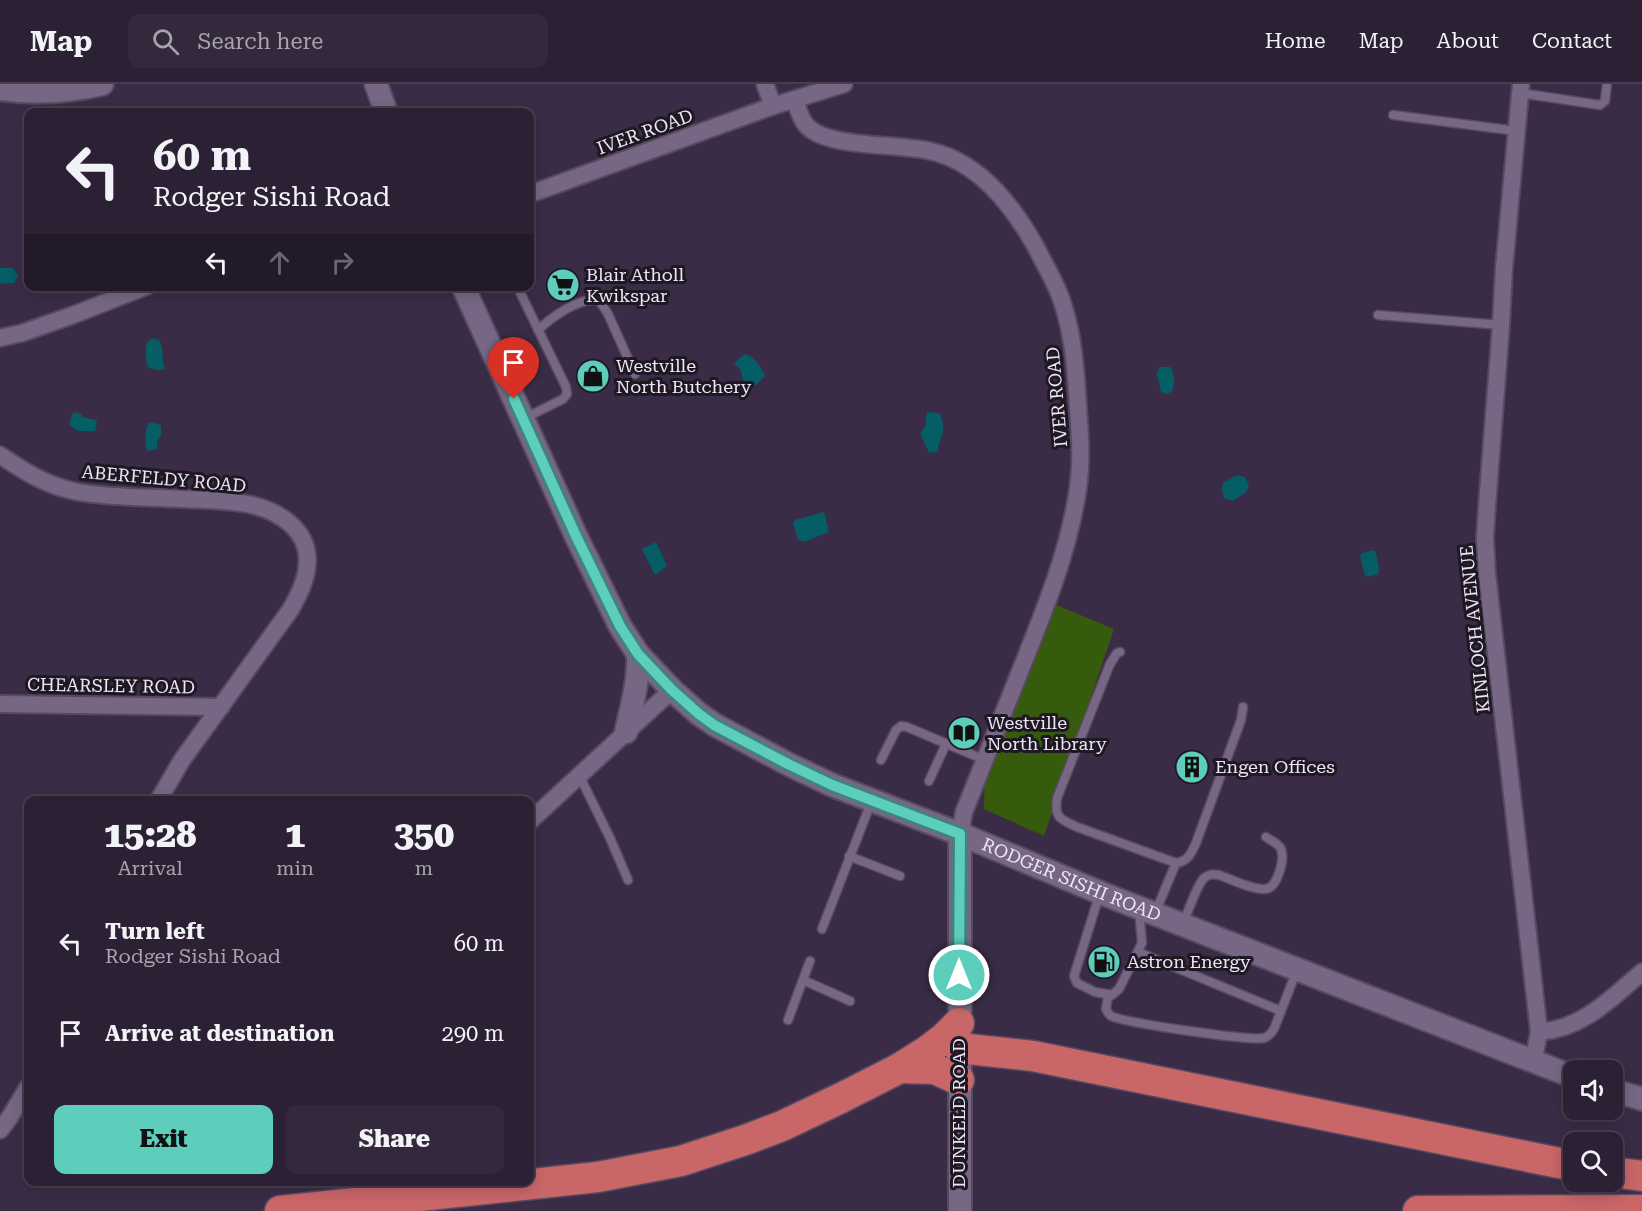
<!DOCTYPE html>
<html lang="en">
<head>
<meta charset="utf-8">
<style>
	:root { --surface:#2c2134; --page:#34293c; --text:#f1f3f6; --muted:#a6a3ac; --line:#483e4f; --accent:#5ccebb }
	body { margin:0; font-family:"Roboto Serif",serif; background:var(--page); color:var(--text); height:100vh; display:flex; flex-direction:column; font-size:22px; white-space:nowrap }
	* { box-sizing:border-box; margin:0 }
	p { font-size:20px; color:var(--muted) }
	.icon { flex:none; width:33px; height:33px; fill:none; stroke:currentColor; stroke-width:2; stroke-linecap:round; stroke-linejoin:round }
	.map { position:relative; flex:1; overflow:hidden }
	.panel { position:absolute; left:24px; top:712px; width:510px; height:390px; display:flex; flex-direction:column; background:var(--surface); border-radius:12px; box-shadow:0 3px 15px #0003,0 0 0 2px var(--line) }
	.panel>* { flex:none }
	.hud { position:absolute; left:24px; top:24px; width:510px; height:183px; border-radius:12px; box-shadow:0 3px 15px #0003,0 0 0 2px var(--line); background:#2c2134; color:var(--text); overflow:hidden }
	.controls { position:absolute; left:1563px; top:976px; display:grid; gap:12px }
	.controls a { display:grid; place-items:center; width:60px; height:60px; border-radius:12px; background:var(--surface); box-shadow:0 3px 15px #0003,0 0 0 2px var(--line); font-size:30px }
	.pin { position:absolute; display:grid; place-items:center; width:51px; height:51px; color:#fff; margin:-62px -26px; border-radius:50% 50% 50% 0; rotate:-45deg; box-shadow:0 0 6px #0007 }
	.pin .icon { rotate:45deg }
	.me { position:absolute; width:66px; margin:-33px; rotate:0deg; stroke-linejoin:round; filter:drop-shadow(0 0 4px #0008) }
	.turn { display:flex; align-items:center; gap:21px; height:126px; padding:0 30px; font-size:27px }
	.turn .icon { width:78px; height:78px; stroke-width:2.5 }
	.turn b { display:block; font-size:42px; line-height:51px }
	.lanes { display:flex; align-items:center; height:57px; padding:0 30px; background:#0003; justify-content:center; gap:30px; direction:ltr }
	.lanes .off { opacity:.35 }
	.eta { display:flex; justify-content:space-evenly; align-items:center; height:102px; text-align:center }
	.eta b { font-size:36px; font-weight:800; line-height:42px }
	.primary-button { display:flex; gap:12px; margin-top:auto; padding:12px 30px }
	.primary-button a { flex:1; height:69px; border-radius:12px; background:var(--accent); color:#111; font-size:24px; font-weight:800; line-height:69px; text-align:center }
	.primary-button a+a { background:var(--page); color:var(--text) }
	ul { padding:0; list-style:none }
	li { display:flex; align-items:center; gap:18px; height:90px; padding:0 30px }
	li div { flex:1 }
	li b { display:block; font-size:22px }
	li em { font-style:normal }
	header { display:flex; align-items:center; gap:36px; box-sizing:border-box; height:84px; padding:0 30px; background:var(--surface); border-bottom:2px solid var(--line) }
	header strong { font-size:28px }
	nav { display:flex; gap:33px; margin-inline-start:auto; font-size:21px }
	.search { width:420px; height:54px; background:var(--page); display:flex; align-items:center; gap:15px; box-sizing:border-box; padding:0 21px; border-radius:12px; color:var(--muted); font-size:22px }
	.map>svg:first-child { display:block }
	.green { fill:#365b0c }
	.water { fill:#055d65 }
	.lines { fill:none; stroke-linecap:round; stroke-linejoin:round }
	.lane-casing { stroke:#574a60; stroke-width:11 }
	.street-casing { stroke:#574a60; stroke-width:20 }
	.secondary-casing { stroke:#574a60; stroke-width:26 }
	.highway-casing { stroke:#574a60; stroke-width:33 }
	.lane { stroke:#776784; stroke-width:8 }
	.street { stroke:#776784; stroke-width:16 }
	.secondary { stroke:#776784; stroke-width:22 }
	.highway { stroke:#c96668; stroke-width:30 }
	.route-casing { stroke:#3c867a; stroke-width:15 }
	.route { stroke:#5ccebb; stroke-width:10 }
	.labels { text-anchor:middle; stroke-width:6; stroke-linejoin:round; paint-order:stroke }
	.street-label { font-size:18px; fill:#ede4f5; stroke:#1e1823 }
	.poi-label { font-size:18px; fill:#ede4f5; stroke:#1e1823; text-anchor:start }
</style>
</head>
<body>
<header>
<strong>Map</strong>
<div class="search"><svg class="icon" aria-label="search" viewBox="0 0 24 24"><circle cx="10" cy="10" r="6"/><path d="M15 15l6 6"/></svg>Search here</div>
<nav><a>Home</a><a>Map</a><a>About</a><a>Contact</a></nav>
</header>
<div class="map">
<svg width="1642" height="1127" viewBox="0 0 1642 1127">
	<rect width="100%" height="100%" fill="#3a2c46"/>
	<!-- green -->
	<path class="green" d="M1047 517 1114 545 1044 752 984 725 985 676Z"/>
	<!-- water -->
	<g class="water">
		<path d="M0 184H13L18 191 14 199 0 200Z"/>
		<path d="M154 254 160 257C164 266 161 274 165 284L162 286C150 286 146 285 146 272 146 266 145 263 148 257Z"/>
		<path d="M745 270C756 274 760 282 765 292L756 301 749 300 743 296 741 287 734 279Z"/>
		<path d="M1160 283H1170C1176 291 1174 300 1172 308L1166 310 1161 308 1159 297 1156 291Z"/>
		<path d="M73 328 81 330 82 333 97 336 95 347H78L69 341Z"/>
		<path d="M927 328 940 329C942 337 945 344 942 351 940 358 938 360 938 367L929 369 920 349 925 343Z"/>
		<path d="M149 338 156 339 161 342V352L157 357V365L148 367 146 364C145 356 145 345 149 338Z"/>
		<path d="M1238 391 1245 393 1249 402 1246 408 1233 417 1224 414 1222 406 1223 399Z"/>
		<path d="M824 428 829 448 804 458 798 455 793 440 795 436Z"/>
		<path d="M656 458 667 482 655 491 642 465Z"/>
		<path d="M1373 466 1376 468 1379 484 1378 490 1368 493 1364 489 1360 471 1363 469Z"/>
	</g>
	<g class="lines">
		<!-- lane casing -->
		<g class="lane-casing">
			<g id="lane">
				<path d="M1520 9 1600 21 1605 17 1607 0"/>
				<path d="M1393 31 1517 47"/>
				<path d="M517 202 566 303 567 310 563 315 523 335"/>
				<path d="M1378 231 1501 241"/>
				<path d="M538 246C552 233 579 213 599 216L608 230 635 290"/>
				<path d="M1120 568 1117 569 1110 580 1057 714C1054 734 1060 735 1077 743L1176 779C1188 777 1191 770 1196 759L1241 636 1243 623"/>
				<path d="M881 676 896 646 901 642 907 643 985 676"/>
				<path d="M579 691 610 754 628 796"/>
				<path d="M929 697 946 660"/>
				<path d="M849 772 900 792"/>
				<path d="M1100 809 1074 892 1077 899 1095 908 1112 911 1119 905 1142 859 1139 826"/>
				<path d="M1155 829 1176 779"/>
				<path d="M1183 840C1187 830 1197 801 1204 794 1209 790 1213 790 1219 791 1231 795 1252 806 1265 805 1277 805 1285 776 1281 765 1278 759 1271 757 1266 753"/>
				<path d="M822 845 872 716"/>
				<path d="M1138 868 1281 927"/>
				<path d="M803 896 850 917"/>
				<path d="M1108 912 1106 925C1108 928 1108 930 1111 932 1126 939 1248 957 1264 954 1269 952 1271 950 1274 945L1297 886"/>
				<path d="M788 936 810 877"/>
			</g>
		</g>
		<!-- street casing -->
		<g class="street-casing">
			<g id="street">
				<path d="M765 0 773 22"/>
				<path d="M1521 0 1504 184 1501 241 1487 422 1485 454 1487 490 1539 948 1535 969 1532 978"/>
				<path d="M795 16C798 24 800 34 806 41 824 62 883 60 910 64 923 65 937 68 949 73 989 90 1018 130 1038 167 1047 185 1059 204 1064 224 1074 256 1076 290 1078 323 1080 350 1082 377 1078 404 1069 468 1043 530 1019 590 1001 636 982 682 964 728L960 750"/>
				<path d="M530 110 773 22 844 0"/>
				<path d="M0 254 22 249 73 231 147 202"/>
				<path d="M0 371C25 388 47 402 78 408 112 414 148 413 183 415 204 416 226 416 247 420 278 426 311 446 307 482 306 497 298 512 291 525L182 676 158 717"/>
				<path d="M0 620 221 623"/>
				<path d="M530 737 672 606"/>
				<path d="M1539 948C1582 945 1611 915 1642 888"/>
				<path d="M0 1046 10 1033 28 1003"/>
			</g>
		</g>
		<!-- secondary casing -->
		<g class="secondary-casing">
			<g id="secondary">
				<path d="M376 0 386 28"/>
				<path d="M0 5C35 10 68 8 102 0"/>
				<path id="s1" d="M463 202 576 452 620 542 638 570 672 606 699 630 715 641 788 680 832 701 960 750 1101 809 1574 993"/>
				<path d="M626 648C632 621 639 597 638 570"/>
				<path d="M1612 1006 1642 1015"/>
				<path d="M960 1127V750"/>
			</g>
		</g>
		<!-- highway casing -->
		<g class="highway-casing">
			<g id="highway">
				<path d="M959 964 1033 972 1574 1082"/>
				<path d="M900 984 935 985 959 996"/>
				<path d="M1612 1088 1642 1092"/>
				<path d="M280 1127 598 1093 681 1077 748 1055 782 1042 841 1014 900 984 927 967 944 954 959 939"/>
				<path d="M1418 1127 1642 1126"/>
			</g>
		</g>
		<!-- lane -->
		<use href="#lane" class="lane"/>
		<!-- street -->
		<use href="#street" class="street"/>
		<!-- secondary -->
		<use href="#secondary" class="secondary"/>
		<!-- highway -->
		<use href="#highway" class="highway"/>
	</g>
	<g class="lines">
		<!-- route casing -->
		<g class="route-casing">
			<path id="route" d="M514 315 576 452 620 542 638 570 672 606 699 630 714 641 788 680 832 701 960 750 959 891"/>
		</g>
		<!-- route -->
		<use href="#route" class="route"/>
	</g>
	<!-- icons -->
	<defs>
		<g id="supermarket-disc" transform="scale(1.725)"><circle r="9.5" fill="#5ccebb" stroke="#1e1823"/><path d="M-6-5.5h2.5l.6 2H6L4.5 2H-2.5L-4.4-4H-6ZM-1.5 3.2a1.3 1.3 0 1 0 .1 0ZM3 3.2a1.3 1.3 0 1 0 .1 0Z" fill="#111"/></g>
		<g id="shop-disc" transform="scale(1.725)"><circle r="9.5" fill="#5ccebb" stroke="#1e1823"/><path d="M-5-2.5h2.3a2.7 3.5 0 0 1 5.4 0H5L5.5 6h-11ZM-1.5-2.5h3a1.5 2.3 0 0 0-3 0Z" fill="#111"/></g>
		<g id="library-disc" transform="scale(1.725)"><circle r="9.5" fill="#5ccebb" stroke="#1e1823"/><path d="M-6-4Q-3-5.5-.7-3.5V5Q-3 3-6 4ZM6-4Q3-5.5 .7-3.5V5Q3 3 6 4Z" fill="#111"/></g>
		<g id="building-disc" transform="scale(1.725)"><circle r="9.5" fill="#5ccebb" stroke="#1e1823"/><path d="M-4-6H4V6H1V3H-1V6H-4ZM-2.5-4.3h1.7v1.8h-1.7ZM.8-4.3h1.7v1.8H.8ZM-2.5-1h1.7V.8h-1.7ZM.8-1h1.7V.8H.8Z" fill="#111"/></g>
		<g id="fuel-disc" transform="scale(1.725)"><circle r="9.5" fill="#5ccebb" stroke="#1e1823"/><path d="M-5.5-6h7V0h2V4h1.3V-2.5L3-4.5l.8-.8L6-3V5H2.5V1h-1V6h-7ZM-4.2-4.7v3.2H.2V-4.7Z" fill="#111"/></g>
	</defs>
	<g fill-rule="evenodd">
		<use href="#supermarket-disc" x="563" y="201"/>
		<use href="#shop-disc" x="593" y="292"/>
		<use href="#library-disc" x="964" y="649"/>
		<use href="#building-disc" x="1192" y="683"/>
		<use href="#fuel-disc" x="1104" y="878"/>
	</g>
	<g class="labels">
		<!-- street labels -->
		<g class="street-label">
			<text transform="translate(645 48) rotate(-20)" y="6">IVER ROAD</text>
			<text transform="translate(1057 313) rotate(-95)" y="6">IVER ROAD</text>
			<text transform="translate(164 395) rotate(5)" y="6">ABERFELDY ROAD</text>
			<text transform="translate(1475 545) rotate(-96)" y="6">KINLOCH AVENUE</text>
			<text transform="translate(111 602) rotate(1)" y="6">CHEARSLEY ROAD</text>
			<text dy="6" stroke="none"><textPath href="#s1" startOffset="902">RODGER SISHI ROAD</textPath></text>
			<text transform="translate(959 1029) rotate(-90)" y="6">DUNKELD ROAD</text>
		</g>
		<!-- poi labels -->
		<g class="poi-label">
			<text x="586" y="197">Blair Atholl<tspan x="586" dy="21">Kwikspar</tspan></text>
			<text x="616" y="288">Westville<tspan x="616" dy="21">North Butchery</tspan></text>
			<text x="987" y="645">Westville<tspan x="987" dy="21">North Library</tspan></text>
			<text x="1215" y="689">Engen Offices</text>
			<text x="1127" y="884">Astron Energy</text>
		</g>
	</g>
</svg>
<div class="controls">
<a><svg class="icon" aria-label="sound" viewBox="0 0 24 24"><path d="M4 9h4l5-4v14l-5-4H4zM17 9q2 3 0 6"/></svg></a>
<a><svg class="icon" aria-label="search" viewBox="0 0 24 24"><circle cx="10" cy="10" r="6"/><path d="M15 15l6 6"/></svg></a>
</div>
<div class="pin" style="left:514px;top:315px;background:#d93025"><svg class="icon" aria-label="arrive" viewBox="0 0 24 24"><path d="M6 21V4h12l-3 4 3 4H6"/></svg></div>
<svg class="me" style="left:959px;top:891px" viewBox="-20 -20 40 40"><circle r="17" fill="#5ccebb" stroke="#fff" stroke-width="3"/><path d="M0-11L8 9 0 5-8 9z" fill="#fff"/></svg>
<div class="hud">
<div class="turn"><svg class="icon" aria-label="left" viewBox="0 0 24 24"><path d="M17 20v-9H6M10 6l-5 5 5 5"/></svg><div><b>60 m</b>Rodger Sishi Road</div></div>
<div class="lanes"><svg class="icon" aria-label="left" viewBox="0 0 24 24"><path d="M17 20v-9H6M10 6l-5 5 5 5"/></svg><svg class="icon off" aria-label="ahead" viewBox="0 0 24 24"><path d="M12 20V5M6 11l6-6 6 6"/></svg><svg class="icon off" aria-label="right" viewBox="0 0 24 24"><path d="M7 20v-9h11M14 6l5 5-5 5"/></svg></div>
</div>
<section class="panel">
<div class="eta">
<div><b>15:28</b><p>Arrival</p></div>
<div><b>1</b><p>min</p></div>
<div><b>350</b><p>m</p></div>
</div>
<ul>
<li><svg class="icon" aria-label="left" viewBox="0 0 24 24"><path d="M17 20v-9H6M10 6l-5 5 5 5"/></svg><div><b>Turn left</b><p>Rodger Sishi Road</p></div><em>60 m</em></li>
<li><svg class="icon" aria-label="arrive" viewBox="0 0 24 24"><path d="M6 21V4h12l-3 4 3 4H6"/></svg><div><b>Arrive at destination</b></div><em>290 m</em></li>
</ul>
<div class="primary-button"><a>Exit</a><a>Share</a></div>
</section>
</div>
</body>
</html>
